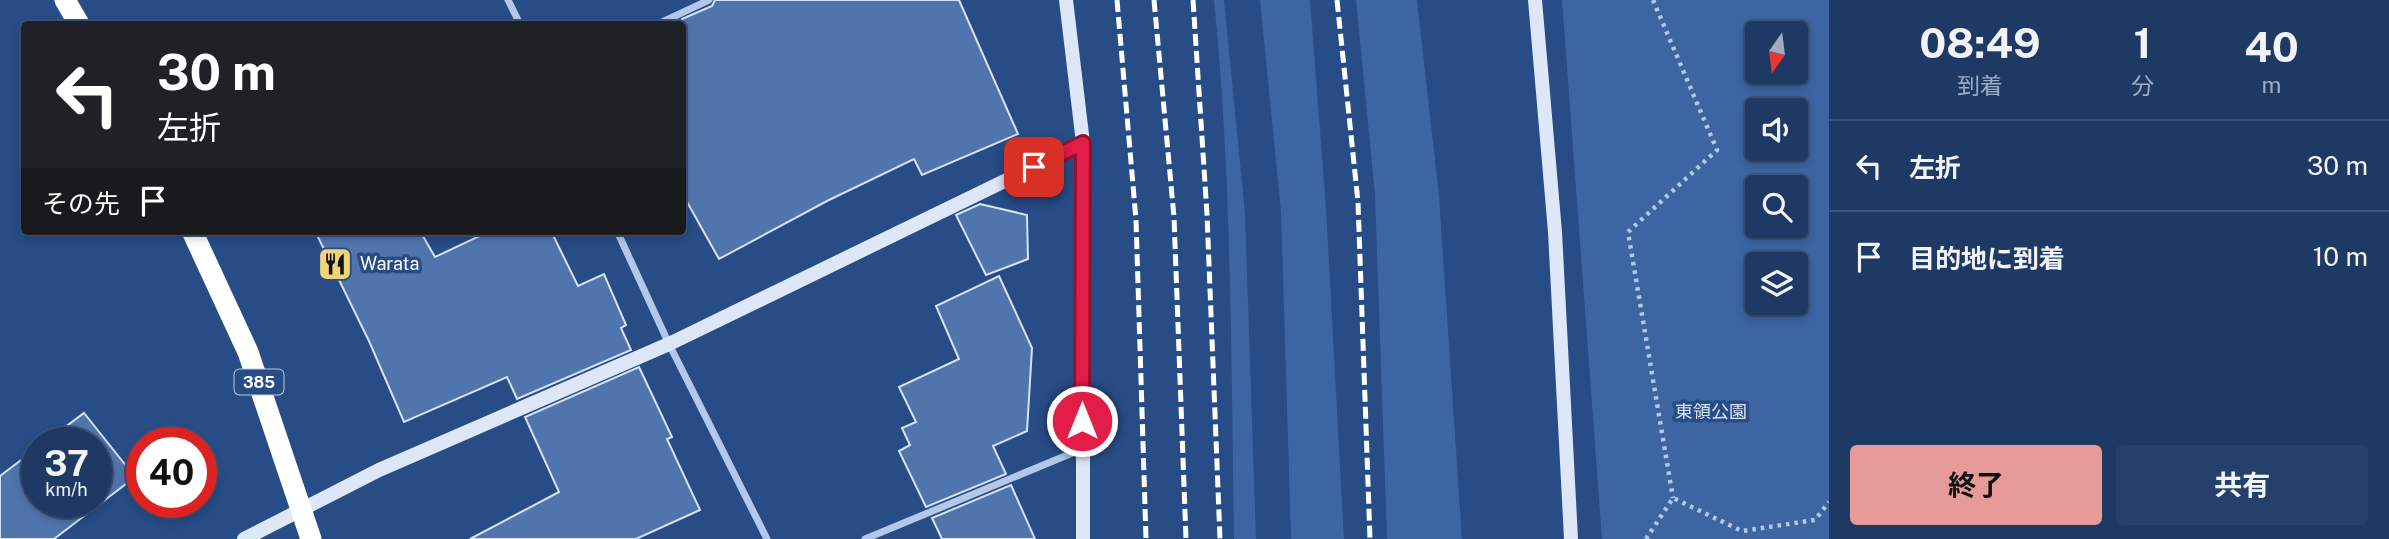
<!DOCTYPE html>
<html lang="ja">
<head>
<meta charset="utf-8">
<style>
	:root { --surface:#1d3964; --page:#25406a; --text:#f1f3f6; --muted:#a0acbf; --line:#3b5378; --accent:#e69b98 }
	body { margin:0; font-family:"Public Sans","Noto Sans JP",sans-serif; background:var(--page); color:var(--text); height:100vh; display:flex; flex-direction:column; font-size:26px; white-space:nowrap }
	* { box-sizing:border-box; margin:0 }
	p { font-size:23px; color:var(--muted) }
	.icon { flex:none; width:38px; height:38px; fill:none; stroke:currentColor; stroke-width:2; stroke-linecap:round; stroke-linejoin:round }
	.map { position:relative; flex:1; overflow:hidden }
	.sheet { display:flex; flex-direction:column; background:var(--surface); width:560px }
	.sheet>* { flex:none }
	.hud { position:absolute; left:21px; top:21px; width:665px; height:214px; border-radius:7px; box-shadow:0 4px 10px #0003,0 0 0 2px var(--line); background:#202124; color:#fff; overflow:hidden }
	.needle { width:46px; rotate:194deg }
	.fabs { position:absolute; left:1745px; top:21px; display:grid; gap:14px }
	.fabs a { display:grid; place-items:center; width:63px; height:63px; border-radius:7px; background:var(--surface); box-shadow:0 4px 10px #0003,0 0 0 2px var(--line); font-size:35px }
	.speed { position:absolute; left:21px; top:427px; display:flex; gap:14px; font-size:35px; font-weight:700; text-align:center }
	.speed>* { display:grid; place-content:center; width:91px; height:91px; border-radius:50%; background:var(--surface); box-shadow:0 4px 10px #0003,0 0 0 2px var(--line); line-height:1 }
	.speed small { font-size:18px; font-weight:400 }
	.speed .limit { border:10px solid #d22; background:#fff; color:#111 }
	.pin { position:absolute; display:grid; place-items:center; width:60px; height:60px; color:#fff; margin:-30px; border-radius:14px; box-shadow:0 4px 10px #0006 }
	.me { position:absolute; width:77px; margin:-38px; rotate:0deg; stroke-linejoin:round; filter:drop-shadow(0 0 5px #0008) }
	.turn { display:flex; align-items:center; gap:24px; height:147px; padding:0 21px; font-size:32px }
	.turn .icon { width:91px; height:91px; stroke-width:2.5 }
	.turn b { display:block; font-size:49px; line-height:60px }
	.then { display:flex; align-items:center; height:66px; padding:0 21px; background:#0003; gap:14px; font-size:26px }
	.eta { display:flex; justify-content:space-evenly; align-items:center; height:119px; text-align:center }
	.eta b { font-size:42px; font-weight:700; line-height:49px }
	.button { display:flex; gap:14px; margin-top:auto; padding:14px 21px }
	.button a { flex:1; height:80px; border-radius:7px; background:var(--accent); color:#111; font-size:28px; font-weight:700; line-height:80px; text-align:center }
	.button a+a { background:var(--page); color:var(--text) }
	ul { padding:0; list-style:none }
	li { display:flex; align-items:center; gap:21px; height:91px; padding:0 21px; border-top:2px solid var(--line) }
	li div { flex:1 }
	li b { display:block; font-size:26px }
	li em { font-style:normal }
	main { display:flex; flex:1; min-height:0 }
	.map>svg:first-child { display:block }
	.green { fill:#3c65a2; fill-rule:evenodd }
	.building { fill:#5075ad; stroke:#d6e3f6; stroke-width:2 }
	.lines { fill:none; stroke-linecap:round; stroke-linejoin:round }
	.path { stroke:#b3c8e8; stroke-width:4.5; stroke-dasharray:3.5 5; stroke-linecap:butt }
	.street { stroke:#b3c8e8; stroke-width:7 }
	.secondary { stroke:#dde7f7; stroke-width:14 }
	.highway { stroke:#fff; stroke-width:21 }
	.rail { stroke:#fff; stroke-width:5; stroke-dasharray:12 5; stroke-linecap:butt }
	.route-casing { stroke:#92132f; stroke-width:18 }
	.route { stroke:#e11d48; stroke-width:12 }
	.labels { text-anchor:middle; stroke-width:7; stroke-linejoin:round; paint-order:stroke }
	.shield { fill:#274c86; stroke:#bec9db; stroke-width:2 }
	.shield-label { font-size:16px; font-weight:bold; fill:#fff }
	.poi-label { font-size:18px; fill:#fff; stroke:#274c86; text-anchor:start }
	.park-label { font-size:18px; fill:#d6e3f6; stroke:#274c86 }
</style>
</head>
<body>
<main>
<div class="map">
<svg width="1829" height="539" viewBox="0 0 1829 539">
	<rect width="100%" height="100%" fill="#274c86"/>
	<!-- green -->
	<g class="green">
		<path d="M1214 0H1224L1245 213 1256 539H1234C1231 359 1232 179 1214 0Z"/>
		<path d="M1260 0H1310L1326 208 1344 539H1291L1281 212Z"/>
		<path d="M1356 0H1417L1439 196 1462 539H1387L1375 195Z"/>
		<path d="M1562 0H1829V539H1602ZM1796 33V72H1757V33ZM1796 110V149H1757V110ZM1757 187H1796V226H1757ZM1757 264H1796V303H1757Z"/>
	</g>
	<!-- building -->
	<g class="building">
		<path d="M715 0H959L1018 134 922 175 914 159 827 201 719 259 682 193V19L712 6Z"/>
		<path d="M980 204 1027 215 1028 259 986 275 956 215Z"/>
		<path d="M315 231H420L435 257 490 231H551L578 286 604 274 626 325 621 328 631 350 517 399 507 377 404 422 369 341Z"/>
		<path d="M999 276 1032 348 1027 431 993 446 1006 474 926 507 899 451 910 445 902 428 916 422 899 387 959 359 936 306Z"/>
		<path d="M639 367 672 437 667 439 700 510 636 539H470L559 492 525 417Z"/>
		<path d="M84 413 135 477 54 539H0V476L37 448V502H96V443H44Z"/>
		<path d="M1011 485 1035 539H942L932 518Z"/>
	</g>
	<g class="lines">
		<!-- path -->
		<g class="path">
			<path d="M1653 0 1717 150 1628 232 1673 498"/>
			<path d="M1646 539 1673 498 1742 531 1815 520 1829 502"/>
		</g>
		<!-- street -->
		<g class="street">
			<path d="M508 0 520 24"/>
			<path d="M658 24 709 0"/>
			<path d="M617 231 669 344 767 539"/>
			<path d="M865 539 1082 449"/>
		</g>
		<!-- secondary -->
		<g class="secondary">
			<path d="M1066 0 1083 143V539"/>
			<path d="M1535 0 1555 232 1571 539"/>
			<path d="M244 539 379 470 669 344 1083 143"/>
		</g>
		<!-- highway -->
		<g class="highway">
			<path d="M65 0 79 24"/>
			<path d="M192 231 248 352 311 539"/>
		</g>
		<!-- rail -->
		<g class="rail">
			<path d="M1117 0 1136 220 1146 539"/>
			<path d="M1154 0 1174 217 1186 539"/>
			<path d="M1193 0 1207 214 1220 539"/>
			<path d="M1337 0 1358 202 1370 539"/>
		</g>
	</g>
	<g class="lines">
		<!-- route casing -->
		<g class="route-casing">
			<path id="route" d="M1034 167 1083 143 1082 421"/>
		</g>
		<!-- route -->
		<use href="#route" class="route"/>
	</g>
	<!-- icons -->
	<defs>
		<g id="restaurant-square" transform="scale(1.75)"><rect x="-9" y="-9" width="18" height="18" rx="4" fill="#f0d479" stroke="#274c86"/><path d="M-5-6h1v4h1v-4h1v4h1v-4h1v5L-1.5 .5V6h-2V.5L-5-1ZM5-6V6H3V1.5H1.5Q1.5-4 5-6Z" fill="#111"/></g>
	</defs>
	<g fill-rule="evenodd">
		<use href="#restaurant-square" x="335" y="264"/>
	</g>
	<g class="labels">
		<!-- shield labels -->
		<rect class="shield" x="234.5" y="369.5" width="49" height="25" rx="5"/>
		<g class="shield-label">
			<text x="259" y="388">385</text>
		</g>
		<!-- poi labels -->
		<g class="poi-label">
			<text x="360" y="270">Warata</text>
		</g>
		<!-- park labels -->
		<g class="park-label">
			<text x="1711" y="418">東領公園</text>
		</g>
	</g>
</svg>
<div class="fabs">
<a><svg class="needle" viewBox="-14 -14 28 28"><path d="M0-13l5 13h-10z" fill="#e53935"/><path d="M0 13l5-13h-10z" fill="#a0acbf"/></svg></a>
<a><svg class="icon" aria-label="sound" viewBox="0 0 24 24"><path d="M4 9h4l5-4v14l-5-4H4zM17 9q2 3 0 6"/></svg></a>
<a><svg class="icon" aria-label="search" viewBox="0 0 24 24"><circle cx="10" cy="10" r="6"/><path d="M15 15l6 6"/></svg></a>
<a><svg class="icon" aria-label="layers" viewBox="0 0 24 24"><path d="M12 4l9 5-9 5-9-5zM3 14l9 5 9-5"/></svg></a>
</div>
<div class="speed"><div>37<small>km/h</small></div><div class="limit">40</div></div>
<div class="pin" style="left:1034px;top:167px;background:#d93025"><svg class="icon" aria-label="arrive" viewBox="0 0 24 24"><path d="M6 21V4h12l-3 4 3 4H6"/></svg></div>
<svg class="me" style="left:1082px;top:421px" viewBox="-20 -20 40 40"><circle r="17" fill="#e11d48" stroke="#fff" stroke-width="3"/><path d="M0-11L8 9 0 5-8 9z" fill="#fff"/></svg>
<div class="hud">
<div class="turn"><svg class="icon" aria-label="left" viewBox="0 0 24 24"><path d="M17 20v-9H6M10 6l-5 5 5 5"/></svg><div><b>30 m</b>左折</div></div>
<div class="then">その先<svg class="icon" aria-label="arrive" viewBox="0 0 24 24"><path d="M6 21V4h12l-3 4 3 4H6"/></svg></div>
</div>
</div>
<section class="sheet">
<div class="eta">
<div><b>08:49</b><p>到着</p></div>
<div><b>1</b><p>分</p></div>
<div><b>40</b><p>m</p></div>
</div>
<ul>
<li><svg class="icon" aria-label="left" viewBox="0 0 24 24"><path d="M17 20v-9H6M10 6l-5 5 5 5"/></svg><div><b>左折</b></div><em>30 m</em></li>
<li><svg class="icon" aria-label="arrive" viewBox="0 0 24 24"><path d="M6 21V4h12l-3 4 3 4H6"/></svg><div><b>目的地に到着</b></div><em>10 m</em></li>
</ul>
<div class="button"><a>終了</a><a>共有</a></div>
</section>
</main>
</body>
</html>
